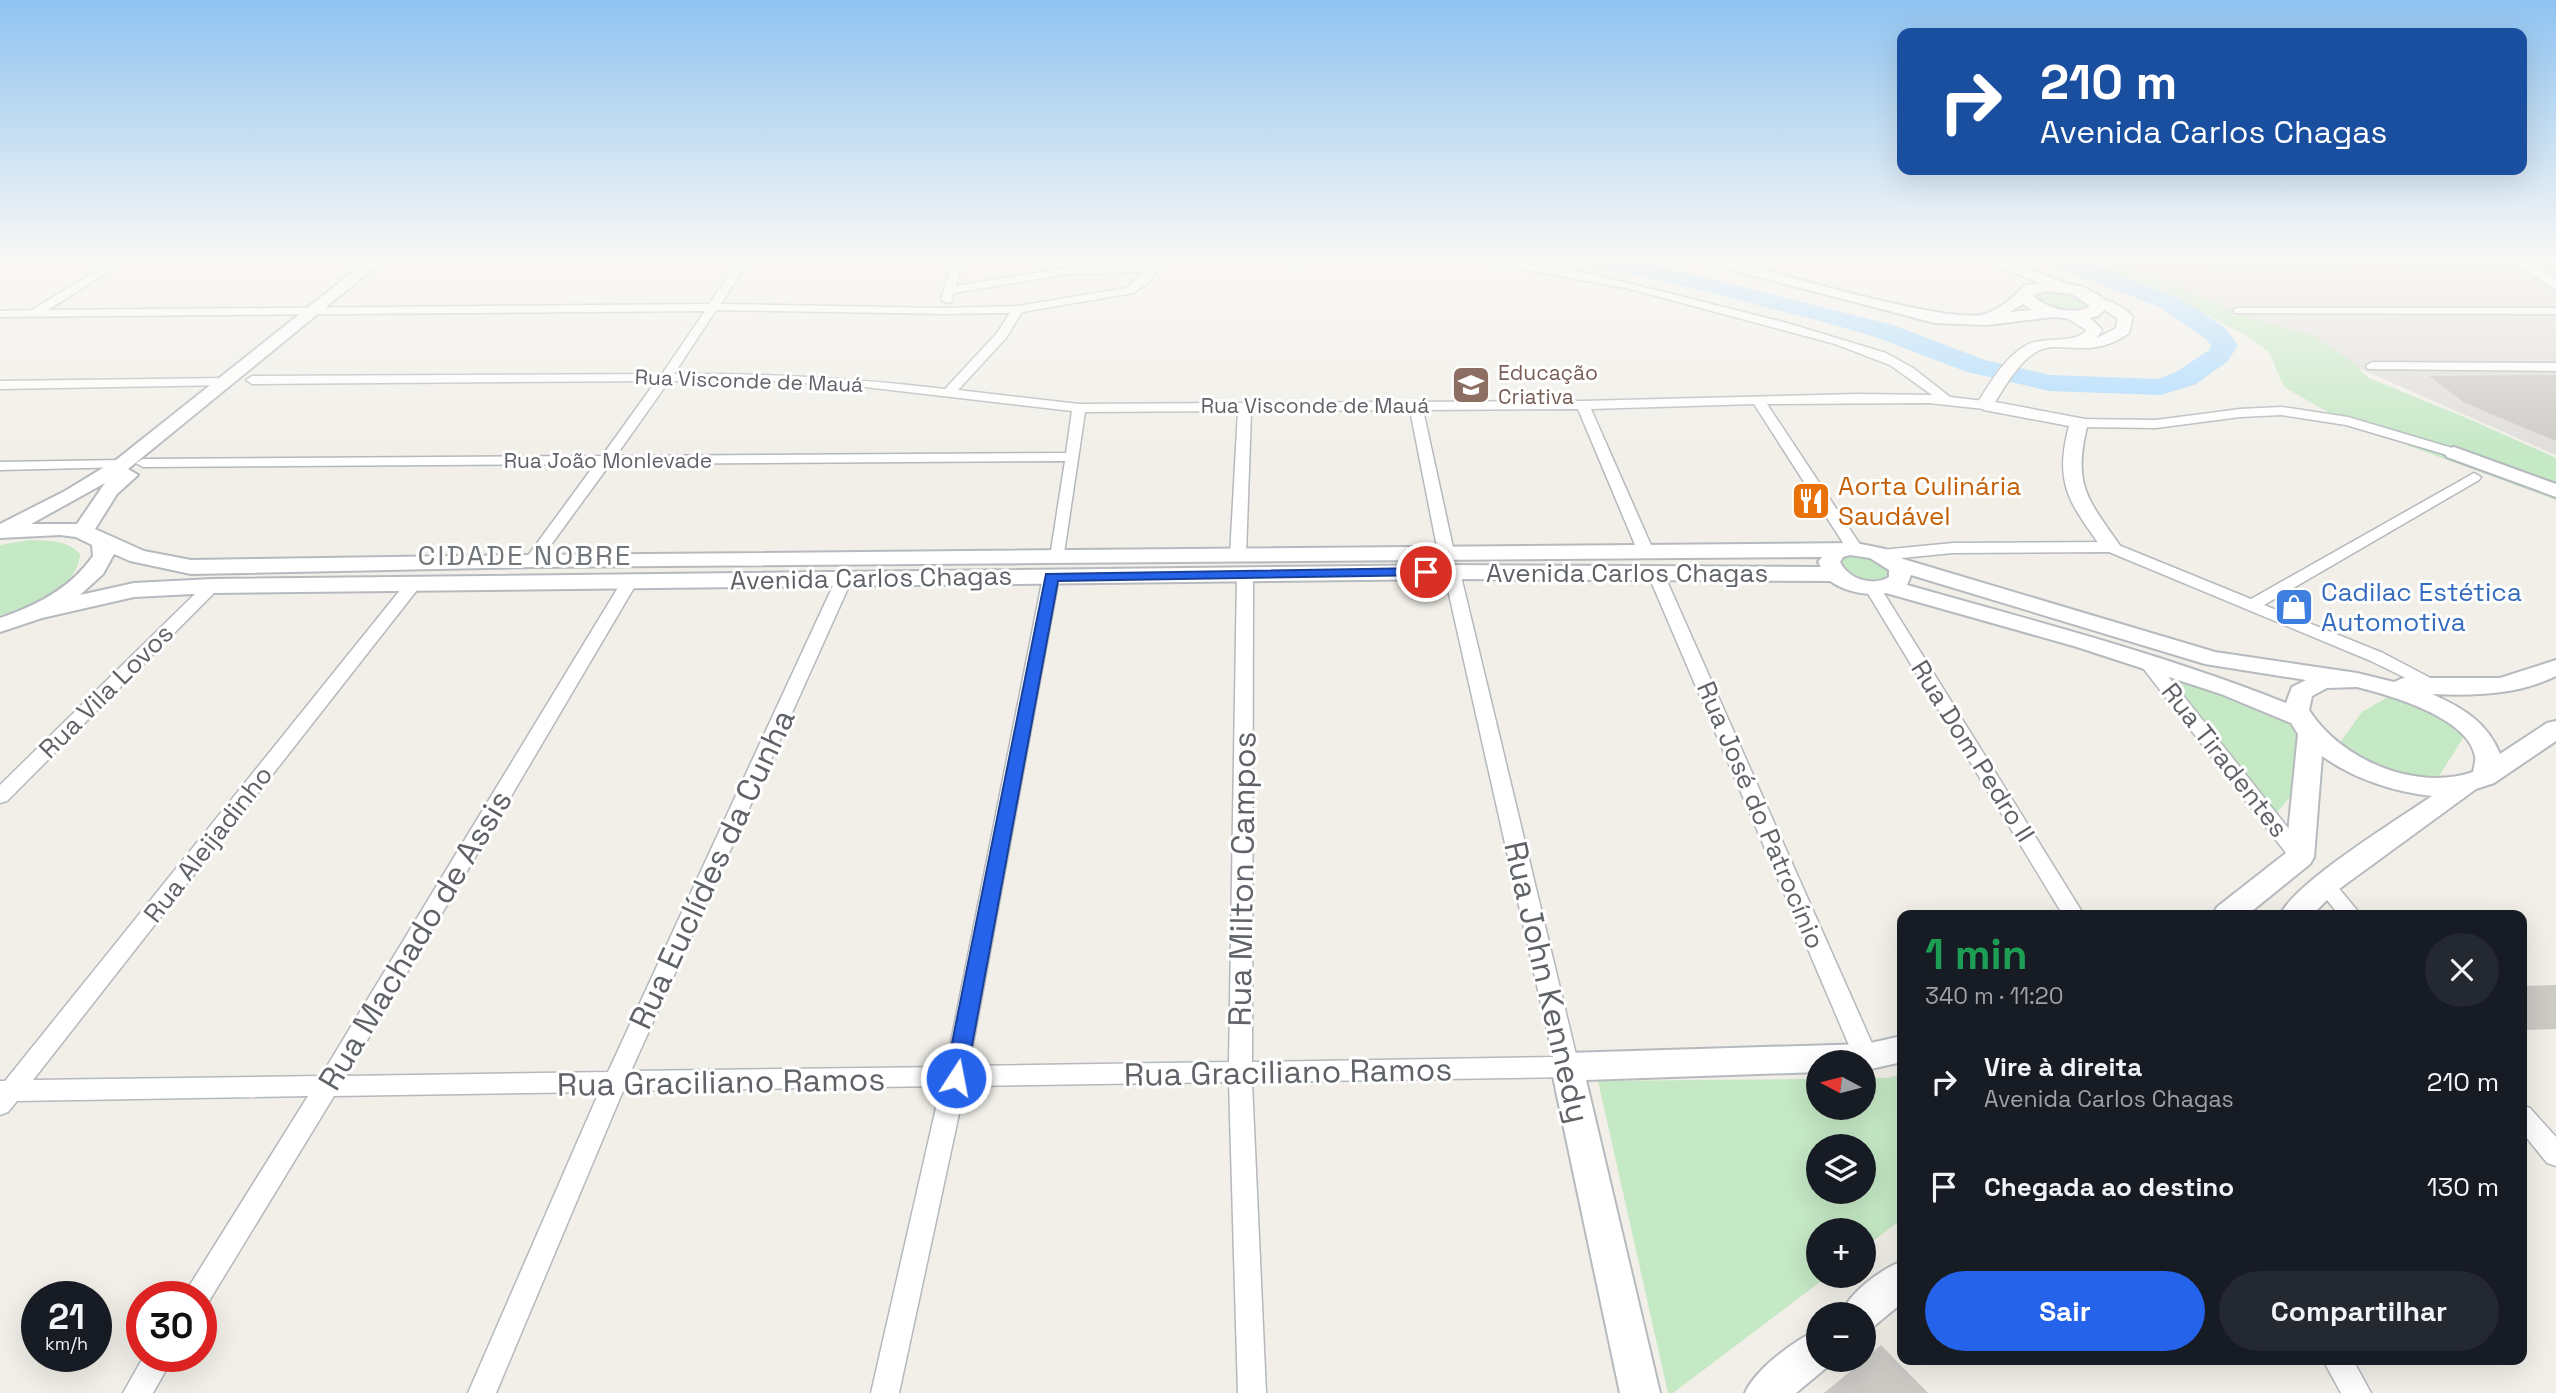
<!DOCTYPE html>
<html lang="pt">
<head>
<meta charset="utf-8">
<style>
	:root { --surface:#171b24; --page:#242831; --text:#f1f3f6; --muted:#9ea1a6; --accent:#2563eb }
	body { margin:0; font-family:"Space Grotesk",sans-serif; background:var(--page); color:var(--text); height:100vh; display:flex; flex-direction:column; font-size:26px; white-space:nowrap }
	* { box-sizing:border-box; margin:0 }
	p { font-size:23px; color:var(--muted) }
	.icon { flex:none; width:38px; height:38px; fill:none; stroke:currentColor; stroke-width:2; stroke-linecap:round; stroke-linejoin:round }
	.map { position:relative; flex:1; overflow:hidden }
	.sheet { position:absolute; left:1897px; top:910px; width:630px; height:455px; display:flex; flex-direction:column; background:var(--surface); border-radius:14px; box-shadow:0 7px 28px #0002 }
	.sheet>* { flex:none }
	.banner { position:absolute; left:1897px; top:28px; width:630px; height:147px; border-radius:14px; box-shadow:0 7px 28px #0002; background:#1a4fa0; color:#fff; overflow:hidden }
	.needle { width:46px; rotate:277deg }
	.buttons { position:absolute; left:1806px; top:1050px; display:grid; gap:14px }
	.buttons a { display:grid; place-items:center; width:70px; height:70px; border-radius:50%; background:var(--surface); box-shadow:0 7px 28px #0002; font-size:35px }
	.speed { position:absolute; left:21px; top:1281px; display:flex; gap:14px; font-size:35px; font-weight:700; text-align:center }
	.speed>* { display:grid; place-content:center; width:91px; height:91px; border-radius:50%; background:var(--surface); box-shadow:0 7px 28px #0002; line-height:1 }
	.speed small { font-size:18px; font-weight:400 }
	.speed .limit { border:10px solid #d22; background:#fff; color:#111 }
	.pin { position:absolute; display:grid; place-items:center; width:60px; height:60px; color:#fff; margin:-30px; border:4px solid #fff; border-radius:50%; box-shadow:0 2px 7px #0007 }
	.me { position:absolute; width:77px; margin:-38px; rotate:11deg; stroke-linejoin:round; filter:drop-shadow(0 0 5px #0008) }
	.turn { display:flex; align-items:center; gap:24px; height:147px; padding:0 28px; font-size:32px }
	.turn .icon { width:91px; height:91px; stroke-width:2.5 }
	.turn b { display:block; font-size:49px; line-height:60px }
	.round { display:grid; place-items:center; flex:none; width:74px; height:74px; border-radius:37px; background:var(--page) }
	.headline { display:flex; align-items:center; justify-content:space-between; height:119px; padding:0 28px }
	h1 { font-size:42px; font-weight:700; line-height:52px; color:#1e9e55 }
	.primary-button { display:flex; gap:14px; margin-top:auto; padding:14px 28px }
	.primary-button a { flex:1; height:80px; border-radius:42px; background:var(--accent); color:#fff; font-size:28px; font-weight:700; line-height:80px; text-align:center }
	.primary-button a+a { background:var(--page); color:var(--text) }
	ul { padding:0; list-style:none }
	li { display:flex; align-items:center; gap:21px; height:105px; padding:0 28px }
	li div { flex:1 }
	li b { display:block; font-size:26px }
	li em { font-style:normal }
	.map>svg:first-child { display:block }
	.industrial { fill:#e0deda }
	.green { fill:#c5e8c5; fill-rule:evenodd }
	.lines { fill:none; stroke-linecap:round; stroke-linejoin:round }
	.river { fill:#aadaff; fill-rule:evenodd }
	.building { fill:#cccac5 }
	.minor-casing { stroke:#b5b8bc; stroke-width:3 }
	.tertiary-casing { stroke:#b5b8bc; stroke-width:3 }
	.secondary-casing { stroke:#b6babf; stroke-width:4 }
	.minor { fill:#fff; fill-rule:evenodd }
	.tertiary { fill:#fff; fill-rule:evenodd }
	.secondary { fill:#fff; fill-rule:evenodd }
	.route { fill:#2563eb; stroke:#184099; stroke-width:2 }
	.labels { text-anchor:middle; stroke-width:6; stroke-linejoin:round; paint-order:stroke }
	.far-education-label { font-size:21px; fill:#785e54; stroke:#fff; text-anchor:start }
	.far-street-label { font-size:21px; fill:#5f6368; stroke:#fff }
	.food-label { font-size:26px; fill:#c56008; stroke:#fff; text-anchor:start }
	.street-label { font-size:26px; fill:#5f6368; stroke:#fff }
	.shop-label { font-size:26px; fill:#366cbe; stroke:#fff; text-anchor:start }
	.neighbourhood-label { font-size:28px; letter-spacing:2px; fill:#70757a; stroke:#fff }
	.near-street-label { font-size:32px; fill:#5f6368; stroke:#fff }
</style>
</head>
<body>
<div class="map">
<svg width="2556" height="1393" viewBox="0 0 2556 1393">
	<rect width="100%" height="100%" fill="#f1efe8"/>
	<!-- industrial -->
	<path class="industrial" d="M2111 259H2556V455L2540 448Z"/>
	<!-- green -->
	<g class="green">
		<path d="M2080 264 2116 267 2149 275 2253 319 2312 335 2348 359 2369 378 2476 422 2556 458V500L2347 423 2284 387 2269 352 2245 335 2195 309 2152 290 2087 270Z"/>
		<path d="M2065 289 2093 303 2089 309C2066 313 2051 308 2030 298L2032 291Z"/>
		<path d="M29 540C49 541 66 539 80 554 78 589 29 606 0 616V545Z"/>
		<path d="M1852 554 1870 555 1894 571 1885 583 1857 581 1838 567 1840 558Z"/>
		<path d="M2174 682 2208 687 2291 721 2304 746 2291 796 2275 815Z"/>
		<path d="M2388 697C2420 697 2441 715 2465 735L2435 782C2407 778 2357 765 2339 744L2362 712Z"/>
		<path d="M1902 1074V1219L1864 1248V1230H1818V1276H1828L1673 1393H1668L1598 1081 1818 1079V1108H1864V1078H1888ZM1864 1146V1192H1818V1146Z"/>
	</g>
	<g class="lines">
		<!-- river -->
		<path class="river" d="M1575 259H1624L1663 267 1893 325 1985 360 2050 375 2158 379 2176 372 2209 350 2211 345 2206 339 2161 308 2048 264 2044 259H2078L2179 298 2224 327 2238 345 2228 361 2196 384 2161 395 2050 391 1967 372 1875 337 1824 322 1662 281 1579 264Z"/>
	</g>
	<!-- building -->
	<g class="building">
		<path d="M2556 375V441L2465 403 2429 376Z"/>
		<path d="M2556 985V1029L2522 1030V986Z"/>
		<path d="M1881 1345 1928 1393H1824L1864 1360Z"/>
	</g>
	<g class="lines">
		<!-- minor casing -->
		<g class="minor-casing">
			<g id="minor">
				<path d="M115 259H128L48 310 709 304 740 259H750L721 304 944 308 1018 306 1126 288 1145 272 1067 274 954 293 951 302 947 303 941 300 953 259H963L956 286 1067 268 1150 265 1155 259H1165L1149 282 1133 293 1022 312 1006 338 958 390 1079 404 1583 401 1857 394 1932 395 1890 365 1835 344 1630 289 1470 259H1500L1592 274 1787 323 1886 353 1913 368 1950 397 1984 401 1990 405 1984 409 1929 403 1767 404 1863 549 1855 554 1847 549 1754 404 1591 409 1654 552 1646 557 1638 552 1578 409 1423 410 1454 552 1446 557 1438 552 1410 410 1251 411 1246 556 1238 561 1230 556 1238 411 1085 412 1063 560 1058 562 1050 557 1065 461 610 464 537 564 532 566 524 561 595 464 143 467 136 463 143 459 602 456 656 381 252 384 246 380 252 376 662 374 705 311 0 317V311L32 310ZM716 310 944 314 1010 313 997 333 945 389C854 378 766 373 674 374ZM669 381H770L856 386 1072 411 1066 453 616 456Z"/>
				<path d="M1292 259H1302L1300 270H1292Z"/>
				<path d="M2522 259 2526 262 2521 265 2137 263 2132 260Z"/>
				<path d="M2238 308H2556V314L2234 313V309Z"/>
				<path d="M2372 362 2556 363V371L2368 369 2366 366Z"/>
				<path d="M226 378 232 382 230 385 0 389V381Z"/>
				<path d="M2282 407 2348 417 2459 450 2461 453 2454 457 2346 425 2282 415 2240 417 2156 428 2079 427 2072 423 2079 419 2156 420 2240 409Z"/>
				<path d="M123 460 128 461V467L0 470V462Z"/>
				<path d="M2474 473 2481 477 2479 480 2264 605 2383 653 2438 682 2441 686 2432 691 2371 661 2109 552 1953 553 1881 560 1873 555 1881 550 1953 543 2111 542 2251 599Z"/>
				<path d="M1452 567 1460 572 1579 1067 1575 1074 1567 1077 1252 1082 1266 1393H1238L1229 1082 965 1086 899 1393H871L941 1086 623 1091 496 1393H468L599 1092 334 1096 206 1306 201 1308V1297H184L188 1288 308 1096 17 1101 8 1112 0 1115V1081H5L409 579 415 577 423 582 421 585 33 1080 321 1076 622 581 630 576 638 581 346 1076 608 1072 837 577 845 572 853 577 631 1071 946 1067 1043 577 1051 572 1059 577 969 1066 1229 1062 1237 575 1245 570 1253 575 1252 1062 1553 1057 1444 572Z"/>
				<path d="M1655 567 1663 572 1878 1057 1874 1064 1866 1067 1864 1062H1857L1854 1057 1647 572Z"/>
				<path d="M212 581 218 583 220 586 218 589 7 801 0 803V785L206 583Z"/>
				<path d="M1872 582 1880 587 2084 915H2063L1864 587Z"/>
				<path d="M2149 659 2155 660 2307 852 2310 857 2307 862 2300 864 2293 862 2143 668 2141 664 2143 660Z"/>
				<path d="M2325 877 2332 880 2361 915H2339L2315 885 2318 880Z"/>
				<path d="M2522 1105 2530 1108 2556 1137V1166L2547 1163 2522 1132Z"/>
				<path d="M144 1356H174L153 1393H123Z"/>
				<path d="M2323 1360H2353L2371 1393H2341Z"/>
			</g>
		</g>
		<!-- tertiary casing -->
		<g class="tertiary-casing">
			<path id="tertiary" d="M2098 298C2111 301 2124 306 2133 317L2129 333C2114 344 2098 349 2079 348 2064 348 2049 344 2036 352 2018 363 2006 385 1995 402L2085 419 2088 423C2072 485 2087 498 2121 547L2118 551H2104C2071 504 2053 486 2069 426L1984 410 1976 405C1989 385 2004 358 2025 346 2043 335 2076 345 2086 330L2065 317 2062 314 2065 311C2080 308 2093 319 2102 330L2097 338 2116 328 2117 318 2091 302Z"/>
		</g>
		<!-- secondary casing -->
		<g class="secondary-casing">
			<g id="secondary">
				<path d="M369 259H385L128 469 138 475 117 494 95 529 144 551 191 560 532 555 1856 543 1885 549 1903 559 2215 652 2357 673 2394 682 2403 678H2500L2556 660V676C2517 695 2475 696 2432 694 2463 708 2487 722 2500 754L2547 723 2556 721V741L2494 783 2476 789 2335 892 2312 915H2280C2297 881 2397 820 2432 796 2394 792 2354 779 2322 756L2314 857 2310 864 2247 915H2213L2217 907 2286 853 2298 734 2291 723 2221 694 2077 647 1886 593C1867 596 1846 592 1830 581L1452 579 212 593 134 597 42 618 0 632V618C36 606 71 588 93 556L92 545 76 537 60 535 0 538V524L65 491 116 460ZM105 483 77 524H31ZM114 554 130 561 191 574 532 567 1822 557 1818 562 1821 567 1452 565 212 579 134 583 80 595 103 574ZM1850 555 1870 558 1889 570V577C1873 587 1848 579 1840 562L1843 557ZM1911 575 2205 664 2306 680 2292 687 2286 703C2163 654 2034 621 1907 585ZM2357 687C2389 695 2468 717 2475 756 2476 760 2474 767 2473 772 2415 792 2340 759 2309 710L2312 696 2327 688Z"/>
				<path d="M1700 259H1725C1770 271 1952 326 1985 314 1998 310 2016 296 2023 286L2040 283 1982 259H2004L2064 283 2083 287 2100 296 2107 307 2098 316 2083 320 2053 317 1987 325 1935 323 1702 262ZM2047 291 2072 294 2090 306C2073 317 2046 308 2032 295ZM2023 304 2032 310 2010 312Z"/>
				<path d="M2509 259H2526L2556 278V290Z"/>
				<path d="M2454 447 2556 484V497L2447 457 2444 453 2447 449Z"/>
				<path d="M1902 1036V1062L1866 1070 1864 1071V1062H1818V1072L1586 1080 1660 1393H1620L1551 1067 1555 1057 1567 1053 1866 1044Z"/>
				<path d="M1902 1261V1303L1873 1327 1864 1331V1314H1841C1850 1292 1880 1270 1902 1261Z"/>
				<path d="M1818 1330V1360H1833L1832 1363 1796 1393H1745C1755 1370 1794 1340 1818 1330Z"/>
			</g>
		</g>
		<!-- minor -->
		<use href="#minor" class="minor"/>
		<!-- tertiary -->
		<use href="#tertiary" class="tertiary"/>
		<!-- secondary -->
		<use href="#secondary" class="secondary"/>
	</g>
	<!-- sky -->
	<linearGradient id="sky" x2="0" y2="1"><stop stop-color="#8fc3f1"/><stop offset="0.57" stop-color="#f9f8f5"/><stop offset="1" stop-color="#f9f8f5" stop-opacity="0"/></linearGradient>
	<rect width="2556" height="454" fill="url(#sky)"/>
	<!-- route -->
	<path class="route" d="M1426 568 1433 572 1431 575 1058 581 966 1078 963 1084 956 1087 948 1084 945 1078 1046 574Z"/>
	<!-- icons -->
	<defs>
		<g id="school-square" transform="scale(2.0125)"><rect x="-9" y="-9" width="18" height="18" rx="4" fill="#8d6e63" stroke="#fff"/><path d="M0-5L7-2L0 1L-7-2ZM-4 1L0 2.5L4 1V4Q0 6-4 4Z" fill="#fff"/></g>
		<g id="restaurant-square" transform="scale(2.0125)"><rect x="-9" y="-9" width="18" height="18" rx="4" fill="#e8710a" stroke="#fff"/><path d="M-5-6h1v4h1v-4h1v4h1v-4h1v5L-1.5 .5V6h-2V.5L-5-1ZM5-6V6H3V1.5H1.5Q1.5-4 5-6Z" fill="#fff"/></g>
		<g id="shop-square" transform="scale(2.0125)"><rect x="-9" y="-9" width="18" height="18" rx="4" fill="#3f7fe0" stroke="#fff"/><path d="M-5-2.5h2.3a2.7 3.5 0 0 1 5.4 0H5L5.5 6h-11ZM-1.5-2.5h3a1.5 2.3 0 0 0-3 0Z" fill="#fff"/></g>
	</defs>
	<g fill-rule="evenodd">
		<use href="#school-square" x="1471" y="385"/>
		<use href="#restaurant-square" x="1811" y="501"/>
		<use href="#shop-square" x="2294" y="607"/>
	</g>
	<g class="labels">
		<!-- far-education labels -->
		<g class="far-education-label">
			<text x="1498" y="380">Educação<tspan x="1498" dy="24">Criativa</tspan></text>
		</g>
		<!-- far-street labels -->
		<g class="far-street-label">
			<text transform="translate(749 381) rotate(2)" y="7">Rua Visconde de Mauá</text>
			<text x="1315" y="413">Rua Visconde de Mauá</text>
			<text x="608" y="468">Rua João Monlevade</text>
		</g>
		<!-- food labels -->
		<g class="food-label">
			<text x="1838" y="495">Aorta Culinária<tspan x="1838" dy="30">Saudável</tspan></text>
		</g>
		<!-- street labels -->
		<g class="street-label">
			<text x="1627" y="582">Avenida Carlos Chagas</text>
			<text transform="translate(871 578) rotate(-1)" y="9">Avenida Carlos Chagas</text>
			<text transform="translate(106 691) rotate(-45)" y="9">Rua Vila Lovos</text>
			<text transform="translate(1973 751) rotate(58)" y="9">Rua Dom Pedro II</text>
			<text transform="translate(2225 760) rotate(52)" y="9">Rua Tiradentes</text>
			<text transform="translate(1761 815) rotate(67)" y="9">Rua José do Patrocínio</text>
			<text transform="translate(208 844) rotate(-52)" y="9">Rua Aleijadinho</text>
		</g>
		<!-- shop labels -->
		<g class="shop-label">
			<text x="2321" y="601">Cadilac Estética<tspan x="2321" dy="30">Automotiva</tspan></text>
		</g>
		<!-- neighbourhood labels -->
		<g class="neighbourhood-label">
			<text x="525" y="565">CIDADE NOBRE</text>
		</g>
		<!-- near-street labels -->
		<g class="near-street-label">
			<text transform="translate(712 869) rotate(-65)" y="11">Rua Euclídes da Cunha</text>
			<text transform="translate(1242 879) rotate(-89)" y="11">Rua Milton Campos</text>
			<text transform="translate(415 940) rotate(-59)" y="11">Rua Machado de Assis</text>
			<text transform="translate(1547 982) rotate(77)" y="11">Rua John Kennedy</text>
			<text transform="translate(1288 1072) rotate(-1)" y="11">Rua Graciliano Ramos</text>
			<text transform="translate(721 1082) rotate(-1)" y="11">Rua Graciliano Ramos</text>
		</g>
	</g>
</svg>
<div class="buttons">
<a><svg class="needle" viewBox="-14 -14 28 28"><path d="M0-13l5 13h-10z" fill="#e53935"/><path d="M0 13l5-13h-10z" fill="#9ea1a6"/></svg></a>
<a><svg class="icon" aria-label="layers" viewBox="0 0 24 24"><path d="M12 4l9 5-9 5-9-5zM3 14l9 5 9-5"/></svg></a>
<a>+</a>
<a>−</a>
</div>
<div class="speed"><div>21<small>km/h</small></div><div class="limit">30</div></div>
<div class="pin" style="left:1426px;top:572px;background:#d93025"><svg class="icon" aria-label="arrive" viewBox="0 0 24 24"><path d="M6 21V4h12l-3 4 3 4H6"/></svg></div>
<svg class="me" style="left:956px;top:1078px" viewBox="-20 -20 40 40"><circle r="17" fill="#2563eb" stroke="#fff" stroke-width="3"/><path d="M0-11L8 9 0 5-8 9z" fill="#fff"/></svg>
<div class="banner">
<div class="turn"><svg class="icon" aria-label="right" viewBox="0 0 24 24"><path d="M7 20v-9h11M14 6l5 5-5 5"/></svg><div><b>210 m</b>Avenida Carlos Chagas</div></div>
</div>
<section class="sheet">
<div class="headline"><div><h1>1 min</h1><p>340 m · 11:20</p></div><a class="round"><svg class="icon" aria-label="close" viewBox="0 0 24 24"><path d="M6 6l12 12M18 6L6 18"/></svg></a></div>
<ul>
<li><svg class="icon" aria-label="right" viewBox="0 0 24 24"><path d="M7 20v-9h11M14 6l5 5-5 5"/></svg><div><b>Vire à direita</b><p>Avenida Carlos Chagas</p></div><em>210 m</em></li>
<li><svg class="icon" aria-label="arrive" viewBox="0 0 24 24"><path d="M6 21V4h12l-3 4 3 4H6"/></svg><div><b>Chegada ao destino</b></div><em>130 m</em></li>
</ul>
<div class="primary-button"><a>Sair</a><a>Compartilhar</a></div>
</section>
</div>
</body>
</html>
